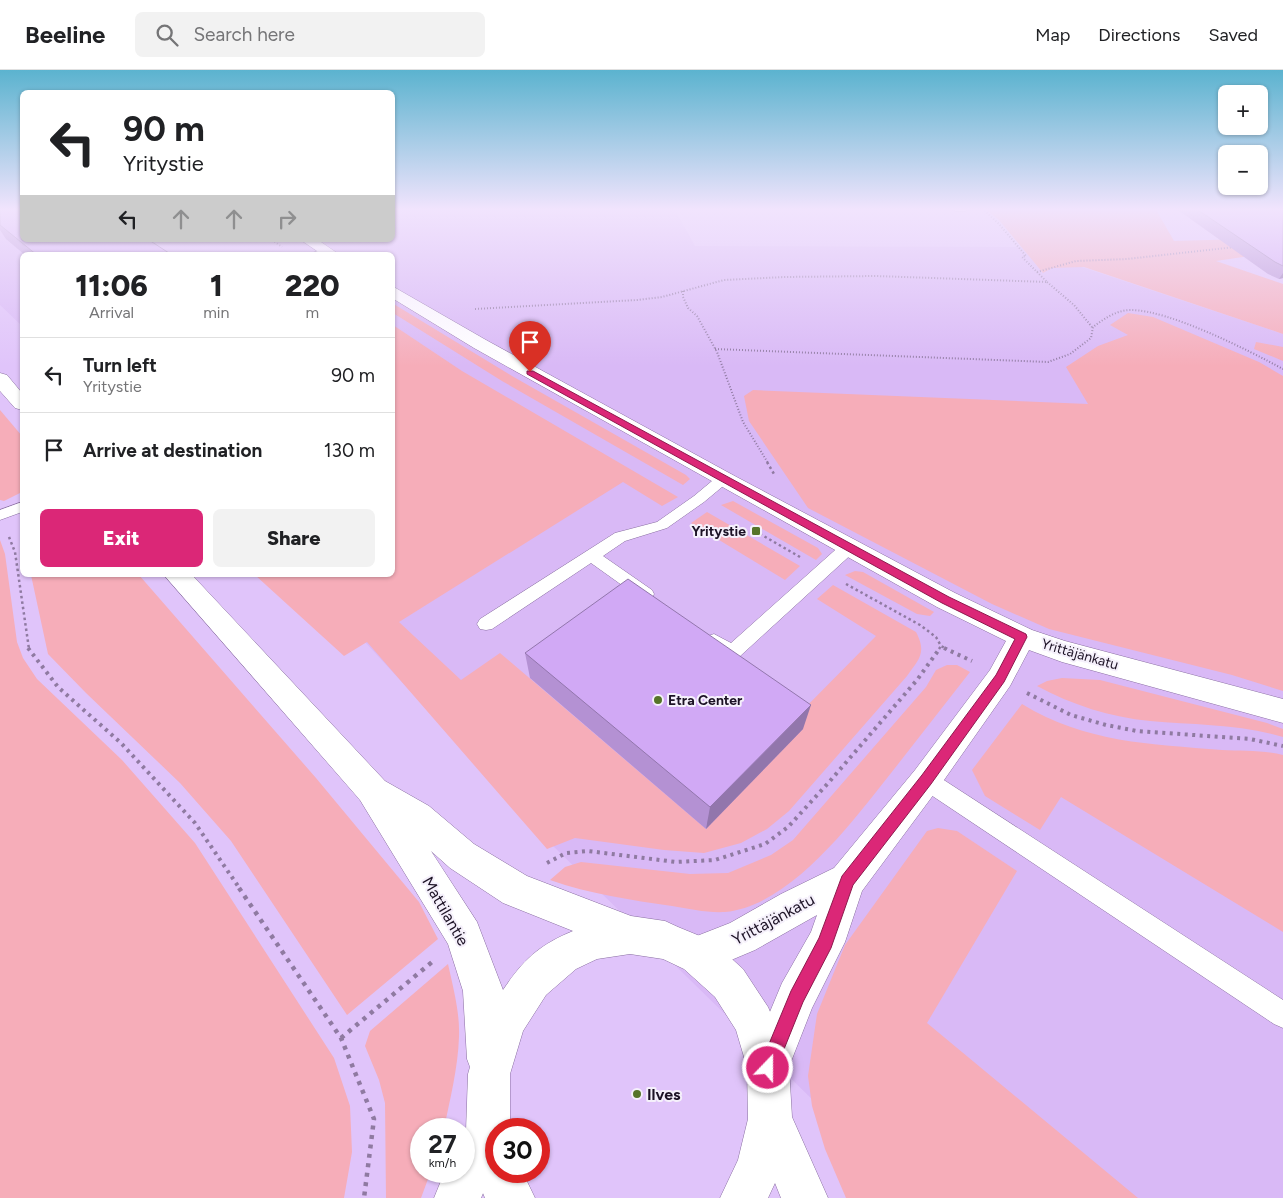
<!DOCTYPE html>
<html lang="en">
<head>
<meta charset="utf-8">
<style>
	:root { --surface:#fff; --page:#f2f2f2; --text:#202124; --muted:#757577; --line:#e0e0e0; --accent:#db2777 }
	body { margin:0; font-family:Figtree,sans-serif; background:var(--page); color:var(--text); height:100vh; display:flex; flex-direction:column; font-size:19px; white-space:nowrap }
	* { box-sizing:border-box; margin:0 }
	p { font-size:16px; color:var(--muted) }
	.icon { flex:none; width:28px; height:28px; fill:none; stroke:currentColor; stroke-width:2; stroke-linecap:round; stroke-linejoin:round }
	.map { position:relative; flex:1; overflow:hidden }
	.side { position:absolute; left:20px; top:182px; width:375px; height:325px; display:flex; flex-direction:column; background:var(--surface); border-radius:8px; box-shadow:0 1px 4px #0004 }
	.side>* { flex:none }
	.guide { position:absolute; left:20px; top:20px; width:375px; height:152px; border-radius:8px; box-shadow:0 1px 4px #0004; background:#fff; color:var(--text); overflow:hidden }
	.buttons { position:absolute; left:1218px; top:15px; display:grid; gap:10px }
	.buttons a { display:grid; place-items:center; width:50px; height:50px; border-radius:8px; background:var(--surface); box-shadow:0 1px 4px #0004; font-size:25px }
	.speed { position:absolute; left:410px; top:1048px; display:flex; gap:10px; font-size:25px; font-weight:700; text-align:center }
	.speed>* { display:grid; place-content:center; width:65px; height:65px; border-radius:50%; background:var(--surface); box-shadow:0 1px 4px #0004; line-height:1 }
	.speed small { font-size:12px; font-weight:400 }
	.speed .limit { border:8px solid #d22; background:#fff; color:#111 }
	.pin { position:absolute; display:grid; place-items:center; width:42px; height:42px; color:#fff; margin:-51px -21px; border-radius:50% 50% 50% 0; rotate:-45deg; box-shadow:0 0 5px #0007 }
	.pin .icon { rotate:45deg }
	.me { position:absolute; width:55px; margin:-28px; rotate:22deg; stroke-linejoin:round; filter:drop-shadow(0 0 4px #0008) }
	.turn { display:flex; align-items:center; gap:18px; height:105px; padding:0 20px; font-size:22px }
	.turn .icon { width:65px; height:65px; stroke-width:2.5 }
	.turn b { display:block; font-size:35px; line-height:42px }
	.lanes { display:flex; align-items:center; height:48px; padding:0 20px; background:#0003; justify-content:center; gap:25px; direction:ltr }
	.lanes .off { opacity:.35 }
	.eta { display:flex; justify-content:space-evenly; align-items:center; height:85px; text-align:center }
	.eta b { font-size:30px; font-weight:800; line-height:35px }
	.cta { display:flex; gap:10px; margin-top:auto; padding:10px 20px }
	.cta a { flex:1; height:58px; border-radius:8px; background:var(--accent); color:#fff; font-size:20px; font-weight:800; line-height:58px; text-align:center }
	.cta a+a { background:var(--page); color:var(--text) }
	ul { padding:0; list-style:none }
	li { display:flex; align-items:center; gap:15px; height:75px; padding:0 20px; border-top:1px solid var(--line) }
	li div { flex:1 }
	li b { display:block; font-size:19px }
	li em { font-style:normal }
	header { display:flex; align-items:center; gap:30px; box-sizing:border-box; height:70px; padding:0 25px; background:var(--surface); border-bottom:1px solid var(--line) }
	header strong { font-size:24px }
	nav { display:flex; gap:28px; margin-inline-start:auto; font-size:18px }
	.search { width:350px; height:45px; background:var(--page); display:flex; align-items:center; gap:12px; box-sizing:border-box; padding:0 18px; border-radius:8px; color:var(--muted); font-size:19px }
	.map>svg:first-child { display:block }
	.built { fill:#d9b9f6 }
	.green { fill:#f6adb9 }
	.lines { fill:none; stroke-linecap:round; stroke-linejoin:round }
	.lane-casing { stroke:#896fa1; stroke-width:1 }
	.street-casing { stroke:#896fa1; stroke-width:1 }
	.secondary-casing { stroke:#896fa1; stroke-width:1 }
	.path-far3 { stroke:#8f7aa1; stroke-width:2; stroke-dasharray:1 2; stroke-linecap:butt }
	.path-far2 { stroke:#8f7aa1; stroke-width:2.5; stroke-dasharray:2.5 3; stroke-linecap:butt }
	.path-far1 { stroke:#8f7aa1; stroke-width:4; stroke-dasharray:3 4.5; stroke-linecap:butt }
	.path { stroke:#8f7aa1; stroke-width:4.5; stroke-dasharray:4 5.5; stroke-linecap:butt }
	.lane { fill:#fff; fill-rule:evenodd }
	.street { fill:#fff; fill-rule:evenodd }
	.secondary { fill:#fff; fill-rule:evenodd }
	.wall { fill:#b491d3 }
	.shaded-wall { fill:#9276ac }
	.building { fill:#d1a9f5; stroke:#9276ac }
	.route { fill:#db2777; stroke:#8e194d }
	.poi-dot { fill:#567429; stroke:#f5f0fb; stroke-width:2 }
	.labels { text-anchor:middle; stroke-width:4; stroke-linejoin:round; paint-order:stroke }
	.poi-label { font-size:14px; font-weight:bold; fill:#1c1225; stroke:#f5f0fb; text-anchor:end }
	.street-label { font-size:14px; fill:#1c1225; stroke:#f5f0fb }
	.near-street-label { font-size:16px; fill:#1c1225; stroke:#f5f0fb }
	.near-poi-label { font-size:16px; font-weight:bold; fill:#1c1225; stroke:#f5f0fb; text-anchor:start }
</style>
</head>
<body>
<header>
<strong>Beeline</strong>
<div class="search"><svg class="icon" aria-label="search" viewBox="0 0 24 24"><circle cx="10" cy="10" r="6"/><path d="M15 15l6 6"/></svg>Search here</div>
<nav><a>Map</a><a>Directions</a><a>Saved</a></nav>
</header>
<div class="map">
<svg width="1283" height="1128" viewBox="0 0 1283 1128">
	<rect width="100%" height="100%" fill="#e0c4fa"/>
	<!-- built -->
	<path class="built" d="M393 138H674L695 176 1022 177 1283 264V1128H913L550 773 365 572 392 505V185H22V256L0 235V148L22 170H392Z"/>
	<!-- green -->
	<g class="green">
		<path d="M984 138H1155L1174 171 1283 168V181L1216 191 1283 214V264L1084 197 1052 198 1043 203 999 150Z"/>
		<path d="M392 233 512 306 686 405 690 409 683 415 502 311 393 243Z"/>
		<path d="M1128 243 1153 247 1259 292 1283 306V621L1232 605 1049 559 992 534 808 438 749 351 744 326 753 320 1088 334 1066 297 1098 276 1128 265 1110 255Z"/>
		<path d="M393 255 462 301 678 427 662 436 623 412 399 552 461 610 500 583 706 759 792 651 876 566 817 529 833 515 916 562C927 583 919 589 907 606L789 741 767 759 741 773 704 783 664 780 575 768 547 779 367 572 344 586 255 505H392Z"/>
		<path d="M1256 272 1283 277V291L1254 279Z"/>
		<path d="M0 340 22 366V422L4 431 0 430Z"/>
		<path d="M733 431 818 478 822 484 816 490 721 435Z"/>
		<path d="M707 442 800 496 785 510 691 453Z"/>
		<path d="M0 470 5 484 17 572 23 588 37 609 122 690 195 773 334 988 350 1036 352 1082 344 1128H0Z"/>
		<path d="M855 501 863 502 934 542 930 546 917 544 845 505Z"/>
		<path d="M31 505H139L316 708 419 832 438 869 347 945 231 771 180 713 86 623 48 584Z"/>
		<path d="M947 595H957L970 602C945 634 920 666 895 698 856 747 792 836 725 842 708 843 689 839 672 836 631 830 590 824 550 810L565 797 581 792 690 804 728 803 771 785 793 770 926 617 936 600Z"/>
		<path d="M1062 608 1100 610 1267 653 1283 659V667C1240 654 1194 655 1150 651 1110 647 1072 635 1037 616L1047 611Z"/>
		<path d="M1022 634C1086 673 1150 674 1222 680 1241 681 1264 680 1283 685V862L1061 727 1040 760 985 726 972 700Z"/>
		<path d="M938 758 957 761 1017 801 927 953 1138 1128H846L825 1079 812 1036 808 1006 817 944 845 875 927 761Z"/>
		<path d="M448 894C453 917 460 942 459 967 458 998 450 1029 444 1059H421V1101H431L421 1128H386L385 1033 379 1010 365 976 370 961Z"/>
	</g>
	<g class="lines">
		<!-- lane casing -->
		<g class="lane-casing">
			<g id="lane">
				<path d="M326 178 329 179V183L307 185Z"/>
				<path d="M723 405 728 406 730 409 728 412 704 432 667 458 625 471 603 486 652 520 654 524 652 528 646 530 640 528 591 493 492 559 486 560 480 559 477 554 480 549 615 463 657 452 694 426 718 406Z"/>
				<path d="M22 432V442L0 450V440Z"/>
				<path d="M849 472 855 473 857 477 855 481 738 588C727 592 711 581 705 571L708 566 714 564 731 573 843 473Z"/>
				<path d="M926 701 933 703 1283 930V958L1274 954 919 717 916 710 919 703Z"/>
			</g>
		</g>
		<!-- street casing -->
		<g class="street-casing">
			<g id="street">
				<path d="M954 138H967L966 141H955Z"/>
				<path d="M301 170H318L340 185H323Z"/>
				<path d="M392 216 486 270 731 404 955 523 1032 560 1065 571 1283 629V653L1062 592 1029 580 1010 616 937 720 862 821 845 872 812 938 783 1012 768 1018 753 1012 747 997 782 913 811 862 817 845 755 880 698 904 684 899 679 885 684 871 730 853 781 824 834 798 915 700 990 600 1006 571 937 537 474 278 392 228Z"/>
				<path d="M488 1039 504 1045 509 1059H496V1093L481 1128H434L445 1101H464V1063L472 1045Z"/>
			</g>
		</g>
		<!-- secondary casing -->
		<g class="secondary-casing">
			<g id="secondary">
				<path d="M0 303 7 305 22 323V340L15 338 0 321Z"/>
				<path d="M164 505H192L385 711 429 736 474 774 527 806 631 846 665 851 678 857 712 871 743 899 768 937 774 951 789 997 792 1047 828 1128H781L775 1113 768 1128H720L738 1090 748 1049 747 997 736 960 715 927 684 899 663 889 630 884 597 889 576 899 546 925 523 961 510 1004V1059H496V1101H522L535 1128H485L478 1111 477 1099 466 1061 468 1004 470 997 467 989 463 921 448 874 360 730ZM431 781 450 798 503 833 573 861C539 875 523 890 503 920L477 852Z"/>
			</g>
		</g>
		<!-- path-far3 -->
		<g class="path-far3">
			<path d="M272 170 282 177"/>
			<path d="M1037 202 1076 191 1127 189 1235 177"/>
			<path d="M1047 212 1074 235 1092 257"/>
			<path d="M683 221V227L688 238 697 246 717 282 743 352 768 393"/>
			<path d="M475 239 637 230 662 227 724 210 784 207 876 206 1047 212 1022 187 1026 186 999 154 985 141"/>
			<path d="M715 279 1048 292 1070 284 1091 268 1093 257C1104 249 1116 240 1131 240 1169 240 1248 280 1283 299"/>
		</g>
		<!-- path-far2 -->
		<g class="path-far2">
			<path d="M767 392 774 404"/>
			<path d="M755 461 800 487"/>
			<path d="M9 467 15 482 29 579"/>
			<path d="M846 514 920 555 936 567 941 576 947 579"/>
			<path d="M939 579 941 576"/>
		</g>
		<!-- path-far1 -->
		<g class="path-far1">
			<path d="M28 578 58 617 122 674 195 753 240 819"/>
			<path d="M944 578 972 591"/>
			<path d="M1027 623 1071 645 1106 655 1137 661 1250 669 1283 676"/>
			<path d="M547 793 566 783 588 781 676 792 715 790 765 774 788 757 830 711 917 610 940 578"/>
		</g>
		<!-- path -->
		<g class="path">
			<path d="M239 818 341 968 374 1049 364 1128"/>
			<path d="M341 968 432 892"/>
		</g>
		<!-- lane -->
		<use href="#lane" class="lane"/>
		<!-- street -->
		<use href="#street" class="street"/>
		<!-- secondary -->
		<use href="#secondary" class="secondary"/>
	</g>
	<!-- wall -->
	<g class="wall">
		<path d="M1175 138H1283V208L1279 209 1268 204Z"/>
		<path d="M0 155 172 185H25L6 169 0 160Z"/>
		<path d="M525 583 803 659 706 759 530 608Z"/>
	</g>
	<!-- shaded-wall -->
	<g class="shaded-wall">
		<path d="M1283 203V208L1279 209Z"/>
		<path d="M811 635 803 659 706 759 710 737Z"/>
	</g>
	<!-- building -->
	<g class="building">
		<path d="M0 138H22V170H149L172 185H37L0 155Z"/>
		<path d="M1195 138H1283V196L1275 192Z"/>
		<path d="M628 509 811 635 710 737 525 583Z"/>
	</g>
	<!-- sky -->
	<linearGradient id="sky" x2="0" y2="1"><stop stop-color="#5bb3cf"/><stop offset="0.47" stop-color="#f1e4fd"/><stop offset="1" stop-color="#f1e4fd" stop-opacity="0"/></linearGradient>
	<rect width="1283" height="296" fill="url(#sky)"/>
	<!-- route -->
	<path class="route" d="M527 301H533L949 527 1026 564 1027 567 1004 612 931 714 853 815 831 878 803 932 774 1004 768 1006 761 1004 759 998 791 921 819 868 842 806 922 705 996 605 1015 569 942 533 527 304Z"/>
	<!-- markers -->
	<g class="poi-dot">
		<rect x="751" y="456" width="10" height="10" rx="2.5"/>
		<circle cx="658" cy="630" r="5"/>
		<circle cx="637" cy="1024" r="5"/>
	</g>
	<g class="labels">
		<!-- poi labels -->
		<g class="poi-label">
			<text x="746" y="466">Yritystie</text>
			<text x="668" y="635" text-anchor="start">Etra Center</text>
		</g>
		<!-- street labels -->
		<g class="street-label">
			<text transform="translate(1080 584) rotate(16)" y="5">Yrittäjänkatu</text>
		</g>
		<!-- near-street labels -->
		<g class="near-street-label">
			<text transform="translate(446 841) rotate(60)" y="6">Mattilantie</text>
			<text transform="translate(773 849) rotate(-28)" y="6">Yrittäjänkatu</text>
		</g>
		<!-- near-poi labels -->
		<g class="near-poi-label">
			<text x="647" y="1030">Ilves</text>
		</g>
	</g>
</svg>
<div class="buttons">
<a>+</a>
<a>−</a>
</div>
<div class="speed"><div>27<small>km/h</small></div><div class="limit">30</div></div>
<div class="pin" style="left:530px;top:302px;background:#d93025"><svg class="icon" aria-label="arrive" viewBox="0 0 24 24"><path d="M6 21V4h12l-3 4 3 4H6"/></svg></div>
<svg class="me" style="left:768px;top:998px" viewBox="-20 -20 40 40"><circle r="17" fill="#db2777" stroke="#fff" stroke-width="3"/><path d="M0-11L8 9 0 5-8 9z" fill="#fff"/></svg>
<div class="guide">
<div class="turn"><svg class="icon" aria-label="left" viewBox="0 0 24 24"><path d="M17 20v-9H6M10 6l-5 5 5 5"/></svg><div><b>90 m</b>Yritystie</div></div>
<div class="lanes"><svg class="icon" aria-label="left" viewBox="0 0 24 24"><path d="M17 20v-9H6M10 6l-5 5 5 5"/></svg><svg class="icon off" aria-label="ahead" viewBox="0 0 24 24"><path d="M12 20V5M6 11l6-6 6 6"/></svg><svg class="icon off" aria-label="ahead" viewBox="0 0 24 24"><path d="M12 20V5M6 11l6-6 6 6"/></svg><svg class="icon off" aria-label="right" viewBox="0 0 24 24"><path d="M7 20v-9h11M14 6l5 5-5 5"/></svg></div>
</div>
<section class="side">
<div class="eta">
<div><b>11:06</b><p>Arrival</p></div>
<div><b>1</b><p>min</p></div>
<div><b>220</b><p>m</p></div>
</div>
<ul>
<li><svg class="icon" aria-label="left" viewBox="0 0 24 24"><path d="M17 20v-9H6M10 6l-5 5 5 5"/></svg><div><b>Turn left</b><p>Yritystie</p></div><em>90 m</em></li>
<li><svg class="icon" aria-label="arrive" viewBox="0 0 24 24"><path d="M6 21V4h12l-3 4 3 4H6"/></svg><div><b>Arrive at destination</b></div><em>130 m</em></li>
</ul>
<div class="cta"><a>Exit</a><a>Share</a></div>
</section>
</div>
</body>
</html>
